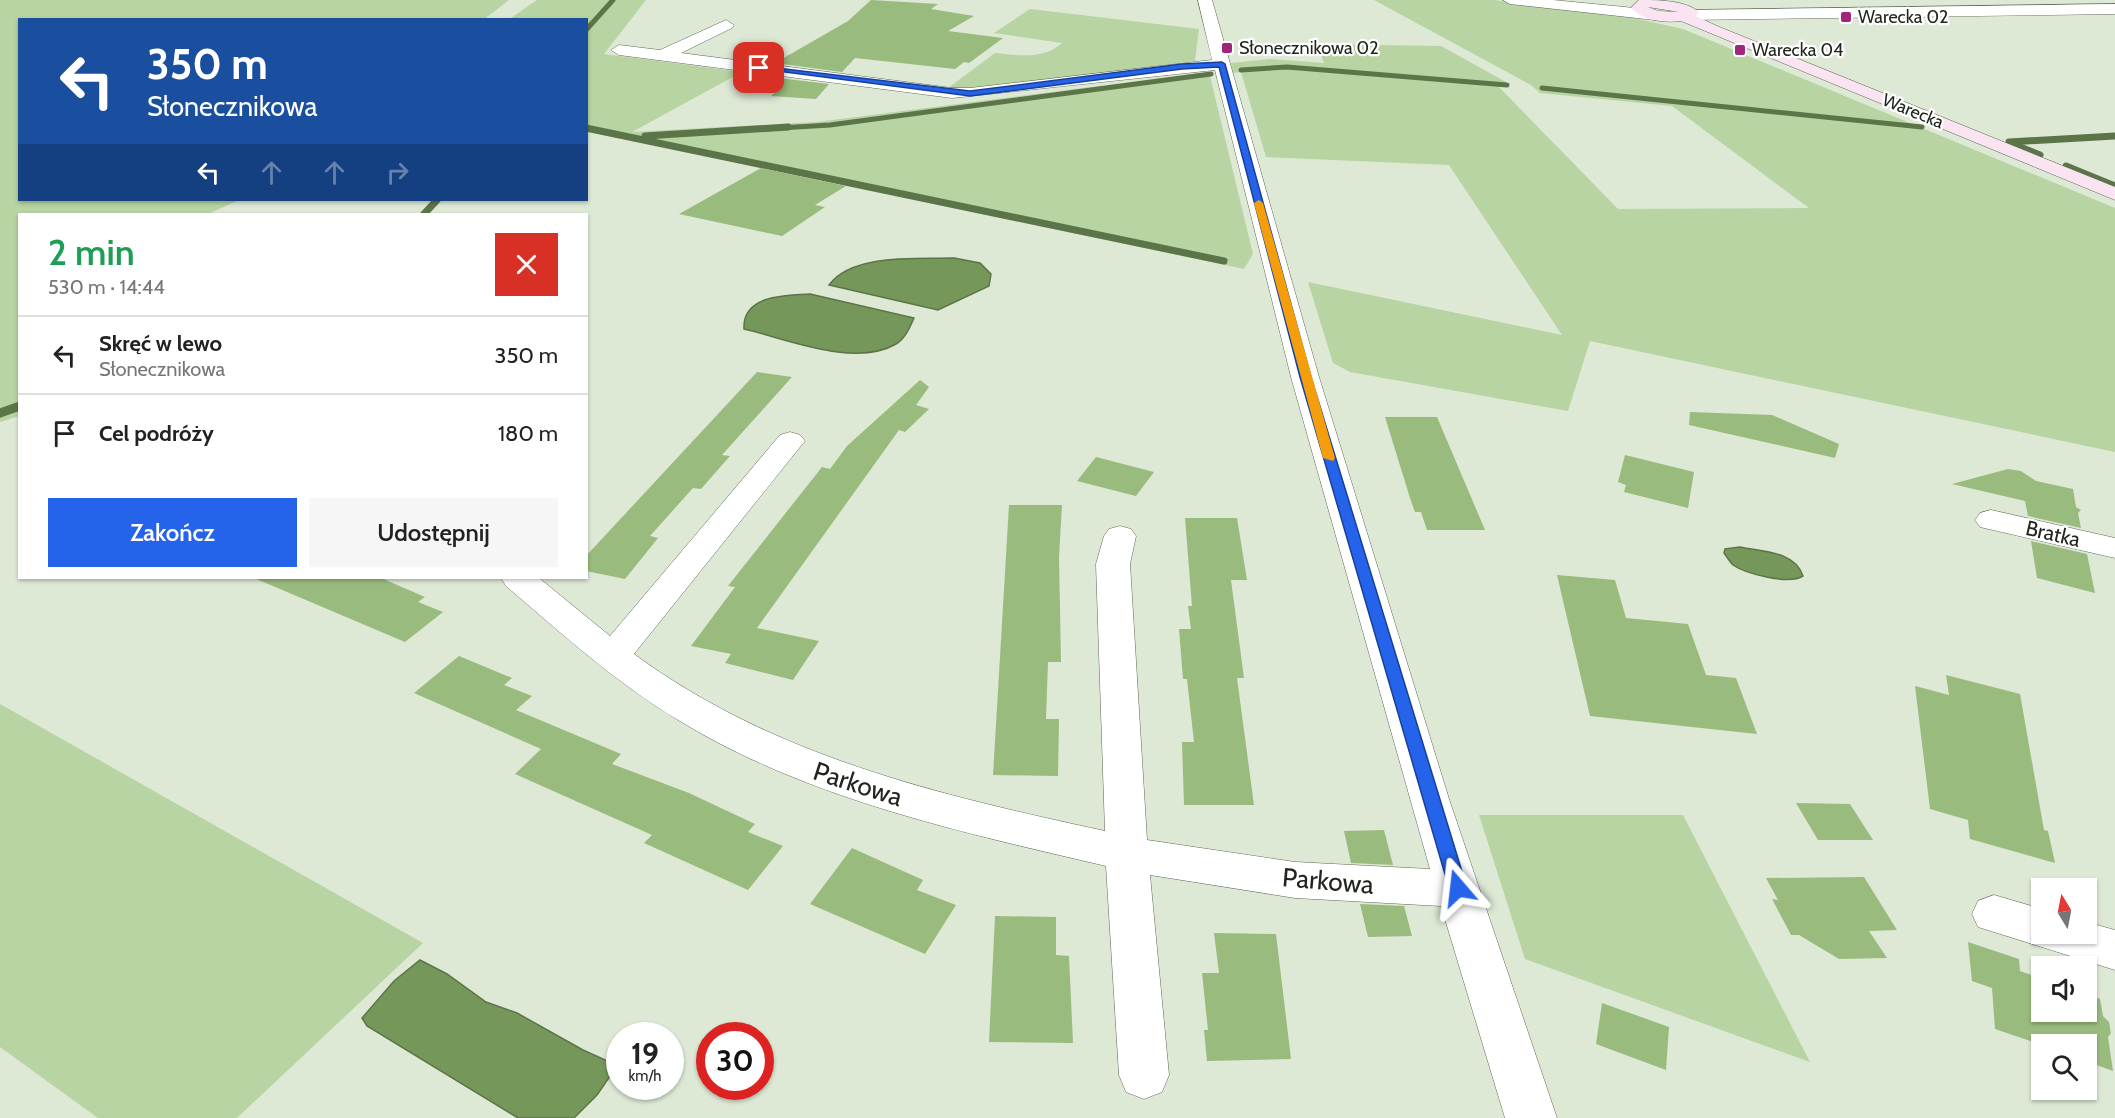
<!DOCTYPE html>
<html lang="pl">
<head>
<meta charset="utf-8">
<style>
	:root { --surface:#fff; --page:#f6f6f6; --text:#222; --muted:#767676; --line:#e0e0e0; --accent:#2563eb }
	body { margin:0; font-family:Cabin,sans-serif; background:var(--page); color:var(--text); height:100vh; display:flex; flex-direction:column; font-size:22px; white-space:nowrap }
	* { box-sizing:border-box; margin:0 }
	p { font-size:20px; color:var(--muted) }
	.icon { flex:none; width:33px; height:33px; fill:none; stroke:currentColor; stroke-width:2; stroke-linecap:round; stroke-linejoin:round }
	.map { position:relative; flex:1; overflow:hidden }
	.sheet { position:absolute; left:18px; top:213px; width:570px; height:366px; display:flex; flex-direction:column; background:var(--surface); border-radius:0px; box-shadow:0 2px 4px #0004 }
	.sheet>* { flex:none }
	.top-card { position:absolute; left:18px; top:18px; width:570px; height:183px; border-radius:0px; box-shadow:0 2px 4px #0004; background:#1a4fa0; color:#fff; overflow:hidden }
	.needle { width:39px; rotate:350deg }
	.buttons { position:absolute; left:2031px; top:878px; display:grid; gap:12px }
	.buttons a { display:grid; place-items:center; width:66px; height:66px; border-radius:0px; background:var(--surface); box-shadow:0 2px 4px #0004; font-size:30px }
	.speed { position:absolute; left:606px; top:1022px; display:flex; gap:12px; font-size:30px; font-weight:700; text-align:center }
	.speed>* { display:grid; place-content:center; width:78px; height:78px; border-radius:50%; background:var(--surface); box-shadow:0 2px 4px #0004; line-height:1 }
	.speed small { font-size:15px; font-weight:400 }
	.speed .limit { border:9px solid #d22; background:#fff; color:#111 }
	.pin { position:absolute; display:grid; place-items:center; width:51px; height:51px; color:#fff; margin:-26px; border-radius:12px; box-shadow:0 3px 9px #0006 }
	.me { position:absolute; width:66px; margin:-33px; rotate:343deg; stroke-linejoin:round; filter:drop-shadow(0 0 4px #0008) }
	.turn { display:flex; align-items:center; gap:21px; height:126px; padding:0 30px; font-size:27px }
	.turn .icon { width:78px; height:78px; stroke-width:2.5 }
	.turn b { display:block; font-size:42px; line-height:51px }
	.lanes { display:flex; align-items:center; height:57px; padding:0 30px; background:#0003; justify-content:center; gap:30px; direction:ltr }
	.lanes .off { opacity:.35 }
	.round { display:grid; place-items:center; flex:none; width:63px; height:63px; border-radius:0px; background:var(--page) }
	.headline { display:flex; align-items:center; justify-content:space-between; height:102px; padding:0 30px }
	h1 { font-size:36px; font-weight:600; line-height:45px; color:#1e9e55 }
	.action { display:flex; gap:12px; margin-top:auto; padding:12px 30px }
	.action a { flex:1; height:69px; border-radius:0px; background:var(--accent); color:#fff; font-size:24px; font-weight:600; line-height:69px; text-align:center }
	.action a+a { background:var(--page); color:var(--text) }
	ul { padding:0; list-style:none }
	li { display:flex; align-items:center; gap:18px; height:78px; padding:0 30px; border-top:2px solid var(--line) }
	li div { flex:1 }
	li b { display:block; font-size:22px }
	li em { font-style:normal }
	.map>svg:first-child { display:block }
	.green { fill:#b8d4a3 }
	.water { fill:#75975a; stroke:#5c7548; stroke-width:1.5 }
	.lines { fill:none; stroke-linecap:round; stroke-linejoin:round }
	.stream-far2 { stroke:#5c7548; stroke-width:5 }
	.stream-far1 { stroke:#5c7548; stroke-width:7 }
	.stream { stroke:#5c7548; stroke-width:9 }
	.building { fill:#99bc7e }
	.street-casing { stroke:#5e6857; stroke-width:1 }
	.secondary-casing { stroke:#5e6857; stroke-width:1 }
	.street { fill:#fff; fill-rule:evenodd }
	.secondary { fill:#fbe4f2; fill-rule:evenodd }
	.route { fill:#2563eb; stroke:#184099; stroke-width:1.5 }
	.slow { fill:#f59e0b }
	.poi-dot { fill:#a0257b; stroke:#fff; stroke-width:2 }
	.labels { text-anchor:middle; stroke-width:4.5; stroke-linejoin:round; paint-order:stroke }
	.far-poi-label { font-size:18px; fill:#21261e; stroke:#fff; text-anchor:start }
	.far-street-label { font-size:18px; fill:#21261e; stroke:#fff }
	.street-label { font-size:21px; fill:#21261e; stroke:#fff }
	.near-street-label { font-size:26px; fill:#21261e; stroke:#fff }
</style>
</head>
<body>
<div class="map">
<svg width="2115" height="1118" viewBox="0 0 2115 1118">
	<rect width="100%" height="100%" fill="#dde8d5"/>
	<!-- green -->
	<g class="green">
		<path d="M0 0H509L483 20H20V200H239L208 214H20L19 416 0 422Z"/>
		<path d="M537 0H646L604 54 742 72 632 132 817 122 1209 72 1253 254 1244 269 587 131 586 20H508Z"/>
		<path d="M1374 0H1493L1611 13 1683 29 2115 208V452L1590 341 1568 411 1350 372 1333 363 1308 282 1562 335 1449 165 1266 157 1241 72 1233 73 1231 63 1270 59 1324 63 1317 44 1441 46 1506 82 1499 87 1618 209 1809 208 1672 106 1540 93 1531 85Z"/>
		<path d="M1030 9 1199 29 1195 61 990 88H948L995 53C1017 55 1044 60 1062 43L994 33Z"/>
		<path d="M0 704 423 943 237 1118H98L0 1047Z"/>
		<path d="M1479 815H1683L1810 1062 1525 959Z"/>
	</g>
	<!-- water -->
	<g class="water">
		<path d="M954 258 980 263 991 274 989 286 938 310 829 285C852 253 918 259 954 258Z"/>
		<path d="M810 294 914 318C910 327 905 339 896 344 855 368 787 339 744 329 742 295 786 295 810 294Z"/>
		<path d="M1740 547C1763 552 1795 551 1803 576 1789 585 1746 574 1733 565 1730 562 1727 557 1724 553L1725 549Z"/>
		<path d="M420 960 447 974 486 1002 517 1013 583 1050 612 1063 615 1069 597 1095 574 1118H518L367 1026 362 1018 394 981Z"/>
	</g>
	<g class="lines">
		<!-- stream-far2 -->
		<g class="stream-far2">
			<path d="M586 30 613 0"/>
			<path d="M1241 70 1287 67 1507 85"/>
			<path d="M1542 88 1922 127"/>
			<path d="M586 128 591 129"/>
			<path d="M763 129 830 125 1211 74"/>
		</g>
		<!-- stream-far1 -->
		<g class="stream-far1">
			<path d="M586 128 1224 261"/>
			<path d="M645 136 788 127"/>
			<path d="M2009 142 2115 136"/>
			<path d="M2015 145 2040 155"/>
			<path d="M2066 166 2115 186"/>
			<path d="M424 214 437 200"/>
		</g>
		<!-- stream -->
		<path class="stream" d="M0 413 20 406"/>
	</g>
	<!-- building -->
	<g class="building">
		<path d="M871 0 938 4 931 9 974 16 948 31 1003 38 969 63 964 62 955 69 855 58 842 72 775 63 848 21Z"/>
		<path d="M754 75 829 84 816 99 771 96 780 88 741 82Z"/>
		<path d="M761 168 846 186 815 205 825 207 782 236 679 214Z"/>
		<path d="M757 372 792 377 722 455 730 456 701 489 693 488 650 536 658 538 625 579 586 571V556Z"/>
		<path d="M920 380 929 387 916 405 929 409 905 432 899 430 757 628 819 641 793 680 725 663 731 654 691 646 735 587 728 586 822 467 830 469 847 446Z"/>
		<path d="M1690 412 1772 415 1839 444 1835 458 1689 425Z"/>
		<path d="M1385 417H1437L1485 530H1427L1421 512H1415L1410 498Z"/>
		<path d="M1625 455 1694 472 1688 508 1624 492 1626 485 1618 482Z"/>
		<path d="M1096 457 1154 472 1136 496 1077 481Z"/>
		<path d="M2008 469 2021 471 2036 481 2073 489 2076 507 2081 510 2078 513 2081 528 2028 516 2025 501 1952 484Z"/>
		<path d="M1009 505H1062L1059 557 1061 662H1048L1046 719H1059L1058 776 993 775Z"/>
		<path d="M1185 518H1237L1247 580H1231L1244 678H1237L1254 805H1184L1182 742H1194L1187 679H1183L1179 629H1191L1188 606H1192Z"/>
		<path d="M2031 541 2087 554 2095 593 2037 578Z"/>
		<path d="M1557 575 1615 580 1626 618 1688 624 1706 675 1736 678 1757 734 1590 716Z"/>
		<path d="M254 578H381L425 597 418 602 443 612 405 642Z"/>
		<path d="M459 656 512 678 504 685 532 696 516 710 621 754 612 764 689 793 755 824 748 832 783 846 748 890 644 843 652 835 515 774 541 749 414 693Z"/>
		<path d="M1946 675 2020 694 2044 830 2048 831 2055 863 1970 839 1968 820 1930 809 1915 686 1949 695Z"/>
		<path d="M1796 803 1850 804 1873 840H1818Z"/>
		<path d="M1384 830 1393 865 1351 863 1344 831Z"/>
		<path d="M852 848 923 880 917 890 956 905 925 954 810 904Z"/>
		<path d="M1864 877 1897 930 1869 931 1887 958 1839 959 1799 935H1791L1772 899 1778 900 1766 878Z"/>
		<path d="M1360 904 1404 906 1412 936 1368 937Z"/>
		<path d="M995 916 1056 917V955L1069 956 1073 1043 989 1042Z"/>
		<path d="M1214 933 1276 934 1291 1059 1207 1061 1204 1030H1208L1202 973H1219Z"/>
		<path d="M1968 942 2019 959 2020 971 2042 979V1011H2086V994L2100 999 2103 1016 2109 1022 2111 1033 2108 1037 2113 1071 2086 1061V1044L2042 1045 1995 1029 1992 988 1972 981Z"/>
		<path d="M1602 1003 1669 1027 1666 1070 1596 1044Z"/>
	</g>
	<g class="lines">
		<!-- street casing -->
		<g class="street-casing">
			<g id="street">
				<path d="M1198 0H1212L1319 377 1449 799 1557 1118H1505L1441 906 1295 898 1150 875 1169 1075 1162 1092 1144 1099 1126 1092 1119 1075 1106 866C961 832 807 799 678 720 615 682 561 633 506 586L501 578H539L610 636 780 435 790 432 800 435 805 441 800 447 634 654C774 757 939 795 1105 831L1096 564 1104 536 1109 529 1120 526 1131 529 1136 536 1130 564 1147 840 1295 862 1430 869 1291 377 1215 70 952 98 619 55 611 50 619 45 660 50 726 20 734 25 732 28 681 53 952 88H970L1212 60Z"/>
				<path d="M1503 0H1553L1655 10 1663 15 1655 20 1510 4Z"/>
				<path d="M2115 4V14L1687 20 1679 15 1687 10Z"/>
				<path d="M1991 510 2115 538V558L1980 527 1975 520 1980 513Z"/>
				<path d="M1994 895 2042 909V933H2086V922L2115 930V970L1978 927 1972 914 1978 901Z"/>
			</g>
		</g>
		<!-- secondary casing -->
		<g class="secondary-casing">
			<path id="secondary" d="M1639 0C1658 0 1685 0 1699 12L1696 16 1717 26 2115 187V200L1681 21C1665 23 1643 21 1631 8ZM1648 7 1679 12 1658 11Z"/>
		</g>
		<!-- street -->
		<use href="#street" class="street"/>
		<!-- secondary -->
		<use href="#secondary" class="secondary"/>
	</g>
	<!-- route -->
	<path class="route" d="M1222 62 1225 64 1311 377 1467 888 1464 894 1458 896 1451 894 1449 888 1300 377 1219 67 1182 69 970 96 755 68 759 66 970 91 1182 64Z"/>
	<!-- slow -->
	<path class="slow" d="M1259 200 1263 203 1335 458 1333 461 1323 458 1254 203Z"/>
	<!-- markers -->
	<g class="poi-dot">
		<rect x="1840" y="11" width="12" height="12" rx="3"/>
		<rect x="1221" y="42" width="12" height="12" rx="3"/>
		<rect x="1734" y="44" width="12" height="12" rx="3"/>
	</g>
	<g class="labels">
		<!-- far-poi labels -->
		<g class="far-poi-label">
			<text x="1858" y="23">Warecka 02</text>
			<text x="1239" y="54">Słonecznikowa 02</text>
			<text x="1752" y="56">Warecka 04</text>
		</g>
		<!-- far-street labels -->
		<g class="far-street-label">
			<text transform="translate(1913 111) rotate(22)" y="6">Warecka</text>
		</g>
		<!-- street labels -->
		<g class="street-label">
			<text transform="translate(2053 534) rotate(13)" y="7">Bratka</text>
		</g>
		<!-- near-street labels -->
		<g class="near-street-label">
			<text transform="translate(858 784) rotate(18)" y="9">Parkowa</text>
			<text transform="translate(1328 881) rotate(5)" y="9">Parkowa</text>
		</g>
	</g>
</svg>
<div class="buttons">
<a><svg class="needle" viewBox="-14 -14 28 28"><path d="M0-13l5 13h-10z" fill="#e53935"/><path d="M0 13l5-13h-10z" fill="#767676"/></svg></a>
<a><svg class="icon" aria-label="sound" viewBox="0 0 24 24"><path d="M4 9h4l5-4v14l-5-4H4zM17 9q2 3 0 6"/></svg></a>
<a><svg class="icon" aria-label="search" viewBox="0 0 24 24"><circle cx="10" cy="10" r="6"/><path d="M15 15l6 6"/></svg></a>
</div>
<div class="speed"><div>19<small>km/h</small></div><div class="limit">30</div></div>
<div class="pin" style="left:759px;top:68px;background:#d93025"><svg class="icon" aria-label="arrive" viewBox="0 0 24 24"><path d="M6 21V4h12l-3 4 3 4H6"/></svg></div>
<svg class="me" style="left:1458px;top:888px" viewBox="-20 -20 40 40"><path d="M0-17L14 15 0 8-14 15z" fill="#2563eb" stroke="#fff" stroke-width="4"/></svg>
<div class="top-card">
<div class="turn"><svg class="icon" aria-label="left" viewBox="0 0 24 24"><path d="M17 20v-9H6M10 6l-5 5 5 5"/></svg><div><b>350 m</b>Słonecznikowa</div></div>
<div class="lanes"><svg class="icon" aria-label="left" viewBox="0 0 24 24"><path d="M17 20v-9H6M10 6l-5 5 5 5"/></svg><svg class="icon off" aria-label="ahead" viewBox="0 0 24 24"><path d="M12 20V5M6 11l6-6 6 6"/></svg><svg class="icon off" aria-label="ahead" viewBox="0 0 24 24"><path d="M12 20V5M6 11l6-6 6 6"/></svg><svg class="icon off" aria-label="right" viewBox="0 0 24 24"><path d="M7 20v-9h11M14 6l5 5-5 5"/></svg></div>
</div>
<section class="sheet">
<div class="headline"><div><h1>2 min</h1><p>530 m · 14:44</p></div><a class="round" style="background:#d93025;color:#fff"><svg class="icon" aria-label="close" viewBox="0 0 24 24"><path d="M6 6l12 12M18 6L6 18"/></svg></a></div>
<ul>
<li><svg class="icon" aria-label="left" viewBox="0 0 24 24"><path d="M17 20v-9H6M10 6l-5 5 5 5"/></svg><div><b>Skręć w lewo</b><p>Słonecznikowa</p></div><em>350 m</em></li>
<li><svg class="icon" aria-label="arrive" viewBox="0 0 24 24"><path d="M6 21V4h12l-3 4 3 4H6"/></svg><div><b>Cel podróży</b></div><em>180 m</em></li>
</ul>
<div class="action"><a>Zakończ</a><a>Udostępnij</a></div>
</section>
</div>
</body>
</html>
